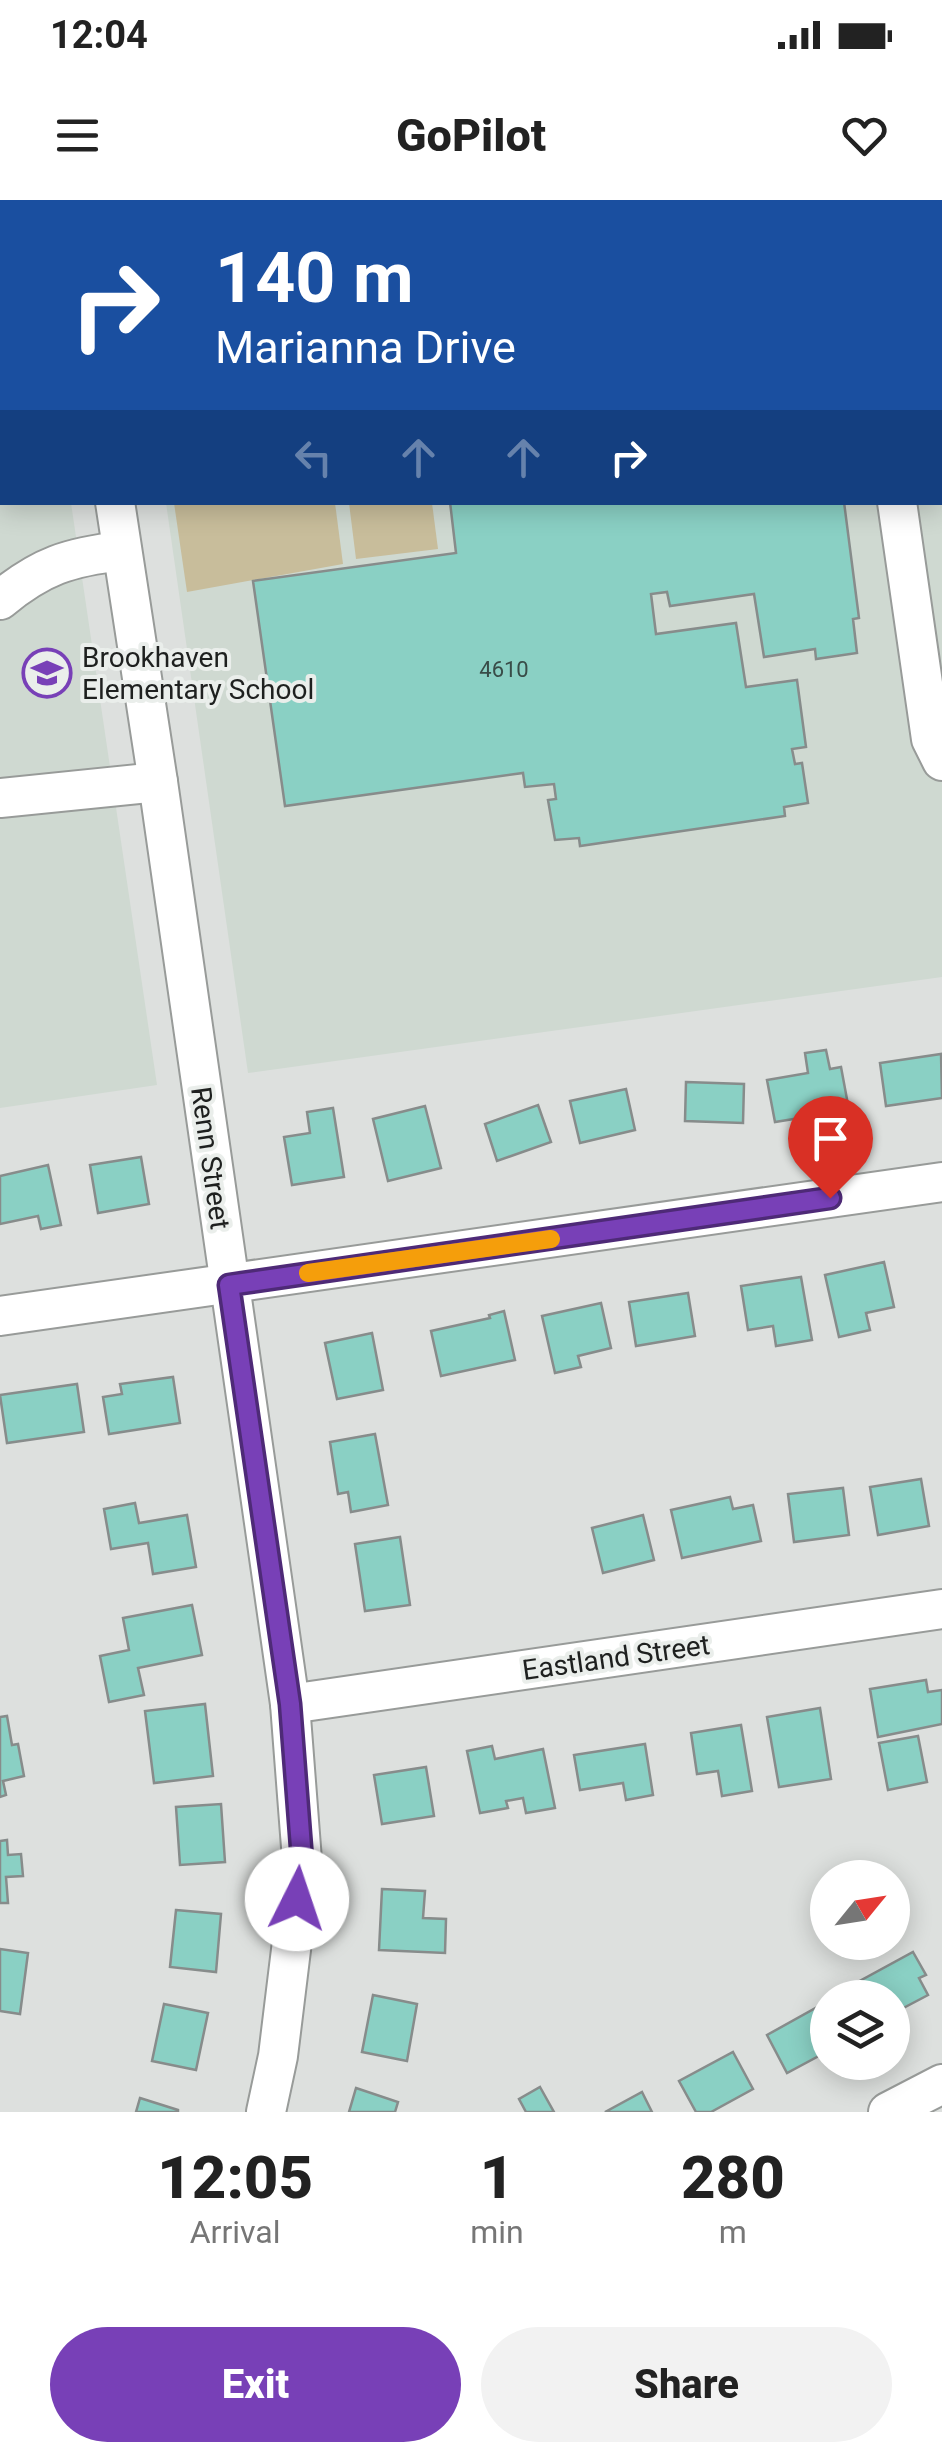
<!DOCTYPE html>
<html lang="en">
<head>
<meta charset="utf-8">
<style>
	:root { --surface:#fff; --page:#f2f2f2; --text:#222; --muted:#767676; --accent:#7840b7 }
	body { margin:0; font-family:Roboto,sans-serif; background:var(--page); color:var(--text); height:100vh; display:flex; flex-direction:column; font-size:38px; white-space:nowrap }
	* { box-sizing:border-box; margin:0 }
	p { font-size:32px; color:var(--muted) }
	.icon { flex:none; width:55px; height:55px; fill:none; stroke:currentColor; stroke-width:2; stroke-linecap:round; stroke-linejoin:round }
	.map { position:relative; height:1912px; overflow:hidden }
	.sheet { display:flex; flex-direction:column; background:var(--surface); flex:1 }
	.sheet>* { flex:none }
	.hud { position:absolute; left:0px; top:0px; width:942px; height:305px; box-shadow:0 5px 25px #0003; background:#1a4fa0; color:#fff; overflow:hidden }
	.needle { width:65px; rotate:60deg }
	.tools { position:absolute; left:810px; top:1660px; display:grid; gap:20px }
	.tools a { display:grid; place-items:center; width:100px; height:100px; border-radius:50%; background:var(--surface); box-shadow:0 5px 25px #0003; font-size:50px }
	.pin { position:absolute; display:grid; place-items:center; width:85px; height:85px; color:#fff; margin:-102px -42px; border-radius:50% 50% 50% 0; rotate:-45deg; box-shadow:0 0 10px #0007 }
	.pin .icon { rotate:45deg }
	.me { position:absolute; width:110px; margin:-55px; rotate:4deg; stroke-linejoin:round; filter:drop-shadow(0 0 8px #0008) }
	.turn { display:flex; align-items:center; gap:35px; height:210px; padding:0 50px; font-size:45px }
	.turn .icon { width:130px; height:130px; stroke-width:2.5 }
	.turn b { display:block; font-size:70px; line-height:85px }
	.lanes { display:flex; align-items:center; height:95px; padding:0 50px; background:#0003; justify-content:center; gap:50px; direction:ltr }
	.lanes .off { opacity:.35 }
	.eta { display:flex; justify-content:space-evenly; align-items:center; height:170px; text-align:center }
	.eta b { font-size:60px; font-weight:800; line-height:70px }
	.primary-button { display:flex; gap:20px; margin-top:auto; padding:20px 50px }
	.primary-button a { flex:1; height:115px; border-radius:60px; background:var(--accent); color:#fff; font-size:40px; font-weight:800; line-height:115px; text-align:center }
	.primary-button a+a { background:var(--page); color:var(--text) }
	.status { display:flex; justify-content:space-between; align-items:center; height:70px; padding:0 50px; background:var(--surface); direction:ltr }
	.status svg { height:28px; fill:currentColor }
	header { display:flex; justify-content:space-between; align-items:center; height:130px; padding:0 50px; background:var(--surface); font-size:45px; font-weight:800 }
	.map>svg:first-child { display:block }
	.built { fill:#cfd9d1 }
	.green { fill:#c8bd9b }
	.building { fill:#8ad0c4; stroke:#878c8b; stroke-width:2.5 }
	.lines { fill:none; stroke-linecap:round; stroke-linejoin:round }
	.minor-casing { stroke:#989b99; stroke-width:42 }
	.minor { stroke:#fff; stroke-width:38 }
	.route-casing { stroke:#4e2a77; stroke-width:25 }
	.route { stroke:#7840b7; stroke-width:18 }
	.slow { stroke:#f59e0b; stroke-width:18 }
	.labels { text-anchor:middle; stroke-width:8; stroke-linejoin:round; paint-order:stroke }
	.number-label { font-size:22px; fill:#394c48 }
	.poi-label { font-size:28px; fill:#1e201f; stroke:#eaeeeb; text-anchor:start }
	.street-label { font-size:28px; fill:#1e201f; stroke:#eaeeeb }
</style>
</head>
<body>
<div class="status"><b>12:04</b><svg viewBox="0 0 49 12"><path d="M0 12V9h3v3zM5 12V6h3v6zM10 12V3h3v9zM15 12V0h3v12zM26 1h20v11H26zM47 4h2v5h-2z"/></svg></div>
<header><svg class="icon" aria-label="menu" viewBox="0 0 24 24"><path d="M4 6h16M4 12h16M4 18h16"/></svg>GoPilot<svg class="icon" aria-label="heart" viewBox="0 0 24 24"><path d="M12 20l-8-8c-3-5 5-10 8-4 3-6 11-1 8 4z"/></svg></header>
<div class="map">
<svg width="942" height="1912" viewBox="0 0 942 1912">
	<rect width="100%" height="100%" fill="#dde0de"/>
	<!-- built -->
	<g class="built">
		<path d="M942 37V777L248 873 166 303 940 302Z"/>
		<path d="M0 103H2V302L71 303 157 885 0 908Z"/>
	</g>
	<!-- green -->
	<g class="green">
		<path d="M107 0H942V37L940 2Z"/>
		<path d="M174 303H335L343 364 187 392Z"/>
		<path d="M349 303H432L438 349 356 359Z"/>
	</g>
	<!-- building -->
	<g class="building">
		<path d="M450 302H844L859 418 853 419 857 453 816 459 815 449 764 457 754 394 670 406 667 392 651 394 656 434 736 423 746 487 797 480 806 547 792 549 795 564 802 563 808 603 784 607 785 616 580 646 579 638 555 640 548 600 556 599 554 584 525 587 523 573 285 606 253 381 456 353Z"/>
		<path d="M826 850 830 869 841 867 849 910 775 922 767 880 808 873 805 853Z"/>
		<path d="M941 854 942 898 886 906 880 863Z"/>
		<path d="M686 882 744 884 743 923 685 921Z"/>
		<path d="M626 889 635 930 580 943 570 901Z"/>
		<path d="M538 905 551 942 497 961 485 924Z"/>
		<path d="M425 906 441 968 388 981 373 919Z"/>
		<path d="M333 908 344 977 292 985 284 937 310 933 307 912Z"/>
		<path d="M141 957 149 1004 98 1013 90 965Z"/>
		<path d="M48 965 61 1025 41 1029 38 1016 0 1024V976Z"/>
		<path d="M884 1062 894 1107 866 1113 870 1130 839 1137 825 1075Z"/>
		<path d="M801 1077 812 1140 776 1146 773 1126 748 1130 741 1086Z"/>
		<path d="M688 1093 695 1136 636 1146 629 1102Z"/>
		<path d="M601 1103 611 1148 578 1156 581 1167 555 1173 542 1116Z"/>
		<path d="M504 1111 515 1160 441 1176 431 1131 490 1118 489 1115Z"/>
		<path d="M372 1133 383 1190 337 1199 325 1143Z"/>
		<path d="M173 1177 180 1223 109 1234 103 1197 122 1194 120 1184Z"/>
		<path d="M77 1184 84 1232 7 1243 0 1195Z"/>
		<path d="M375 1234 388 1305 351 1312 348 1292 338 1294 330 1242Z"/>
		<path d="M921 1279 929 1326 878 1335 870 1287Z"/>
		<path d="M843 1288 849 1335 794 1342 788 1294Z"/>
		<path d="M730 1297 733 1309 753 1305 761 1341 682 1358 671 1310Z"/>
		<path d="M135 1303 139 1323 187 1315 196 1367 153 1374 148 1343 111 1349 104 1309Z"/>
		<path d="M643 1315 654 1360 603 1373 592 1328Z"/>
		<path d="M400 1337 410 1405 365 1411 355 1344Z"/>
		<path d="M192 1405 202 1455 138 1468 144 1495 109 1502 100 1456 129 1450 123 1418Z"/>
		<path d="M926 1480 928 1492 942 1490V1524L878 1537 870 1489Z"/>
		<path d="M205 1504 213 1576 154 1583 145 1511Z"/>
		<path d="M820 1508 831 1579 779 1587 767 1517Z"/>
		<path d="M7 1516 12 1545 18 1544 24 1576 3 1581 6 1595 0 1597V1517Z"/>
		<path d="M741 1525 752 1591 722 1596 718 1571 697 1574 691 1533Z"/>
		<path d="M918 1536 927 1582 888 1590 879 1543Z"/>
		<path d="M645 1544 653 1595 626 1600 623 1583 580 1590 574 1555Z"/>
		<path d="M492 1546 495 1559 543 1549 555 1608 526 1613 523 1598 506 1601 508 1608 480 1613 467 1551Z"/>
		<path d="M426 1567 434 1616 382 1624 374 1575Z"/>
		<path d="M221 1604 225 1662 180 1665 176 1607Z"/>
		<path d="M7 1640 8 1655 21 1654 23 1676 6 1677 8 1703H0V1641Z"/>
		<path d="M382 1689 425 1691 423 1718 446 1719 445 1753 379 1750Z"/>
		<path d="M176 1710 221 1714 216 1772 170 1767Z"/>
		<path d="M0 1749 28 1753 20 1814 0 1811Z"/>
		<path d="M913 1752 926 1775 919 1778 928 1795 892 1814V1798H864L856 1783Z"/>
		<path d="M373 1795 417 1804 407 1861 362 1852Z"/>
		<path d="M164 1804 208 1813 196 1870 152 1861Z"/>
		<path d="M821 1805 828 1818V1851L787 1873 767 1835Z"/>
		<path d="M733 1852 753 1889 711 1912H696L679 1881Z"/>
		<path d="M540 1887 554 1912H526L519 1899Z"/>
		<path d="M356 1888 398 1902 395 1912H349Z"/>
		<path d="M642 1892 652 1912H605Z"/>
		<path d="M140 1898 178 1910V1912H136Z"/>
	</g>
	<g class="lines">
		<!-- minor casing -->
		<g class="minor-casing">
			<g id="minor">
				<path d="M68 0V2"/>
				<path d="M940 221H942"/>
				<path d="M115 302 158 582 290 1504 302 1660 278 1856 266 1912"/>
				<path d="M897 302 931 539 942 561"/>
				<path d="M0 400C41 366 69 357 122 351"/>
				<path d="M0 598 158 582"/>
				<path d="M0 1116 942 982"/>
				<path d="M290 1504 942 1409"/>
				<path d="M888 1912 942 1884"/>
			</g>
		</g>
		<!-- minor -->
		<use href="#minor" class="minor"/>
	</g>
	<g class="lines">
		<!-- route casing -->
		<g class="route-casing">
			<path id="route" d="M297 1699 302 1660 290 1504 229 1085 830 998"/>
		</g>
		<!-- route -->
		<use href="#route" class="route"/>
		<!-- slow -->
		<path class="slow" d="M308 1073 551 1039"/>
	</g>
	<!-- icons -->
	<defs>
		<g id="school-ring" transform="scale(2.5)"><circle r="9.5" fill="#eaeeeb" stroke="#7840b7" stroke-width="1.5"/><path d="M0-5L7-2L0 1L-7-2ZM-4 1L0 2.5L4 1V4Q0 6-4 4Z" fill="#7840b7"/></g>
	</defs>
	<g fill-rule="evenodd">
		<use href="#school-ring" x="47" y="473"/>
	</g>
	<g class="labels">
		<!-- number labels -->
		<g class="number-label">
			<text x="504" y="477">4610</text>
		</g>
		<!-- poi labels -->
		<g class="poi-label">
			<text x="82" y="467">Brookhaven<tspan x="82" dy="32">Elementary School</tspan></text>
		</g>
		<!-- street labels -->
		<g class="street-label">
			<text transform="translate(211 958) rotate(82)" y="10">Renn Street</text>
			<text transform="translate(616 1457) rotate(-8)" y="10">Eastland Street</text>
		</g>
	</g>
</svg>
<div class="tools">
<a><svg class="needle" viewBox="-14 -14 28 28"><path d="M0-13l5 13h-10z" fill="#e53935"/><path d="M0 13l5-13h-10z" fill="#767676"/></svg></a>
<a><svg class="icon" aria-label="layers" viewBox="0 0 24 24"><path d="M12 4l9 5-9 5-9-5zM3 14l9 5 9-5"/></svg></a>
</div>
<div class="pin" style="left:830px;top:998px;background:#d93025"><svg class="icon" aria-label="arrive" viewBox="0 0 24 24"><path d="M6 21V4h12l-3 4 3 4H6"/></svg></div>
<svg class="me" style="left:297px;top:1699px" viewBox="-20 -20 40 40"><circle r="19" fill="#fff"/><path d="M0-13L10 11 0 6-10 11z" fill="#7840b7"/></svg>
<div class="hud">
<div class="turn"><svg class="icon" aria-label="right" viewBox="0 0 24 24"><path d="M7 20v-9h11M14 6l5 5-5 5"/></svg><div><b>140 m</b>Marianna Drive</div></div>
<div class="lanes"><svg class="icon off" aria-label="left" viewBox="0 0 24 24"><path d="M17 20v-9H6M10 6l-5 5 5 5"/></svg><svg class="icon off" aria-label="ahead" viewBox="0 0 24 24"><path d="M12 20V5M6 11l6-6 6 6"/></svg><svg class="icon off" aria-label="ahead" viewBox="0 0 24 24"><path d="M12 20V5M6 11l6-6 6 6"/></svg><svg class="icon" aria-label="right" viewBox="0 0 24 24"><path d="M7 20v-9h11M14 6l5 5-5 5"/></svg></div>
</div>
</div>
<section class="sheet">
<div class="eta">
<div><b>12:05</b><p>Arrival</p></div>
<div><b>1</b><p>min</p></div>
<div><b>280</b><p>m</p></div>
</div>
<div class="primary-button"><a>Exit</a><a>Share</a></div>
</section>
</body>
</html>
